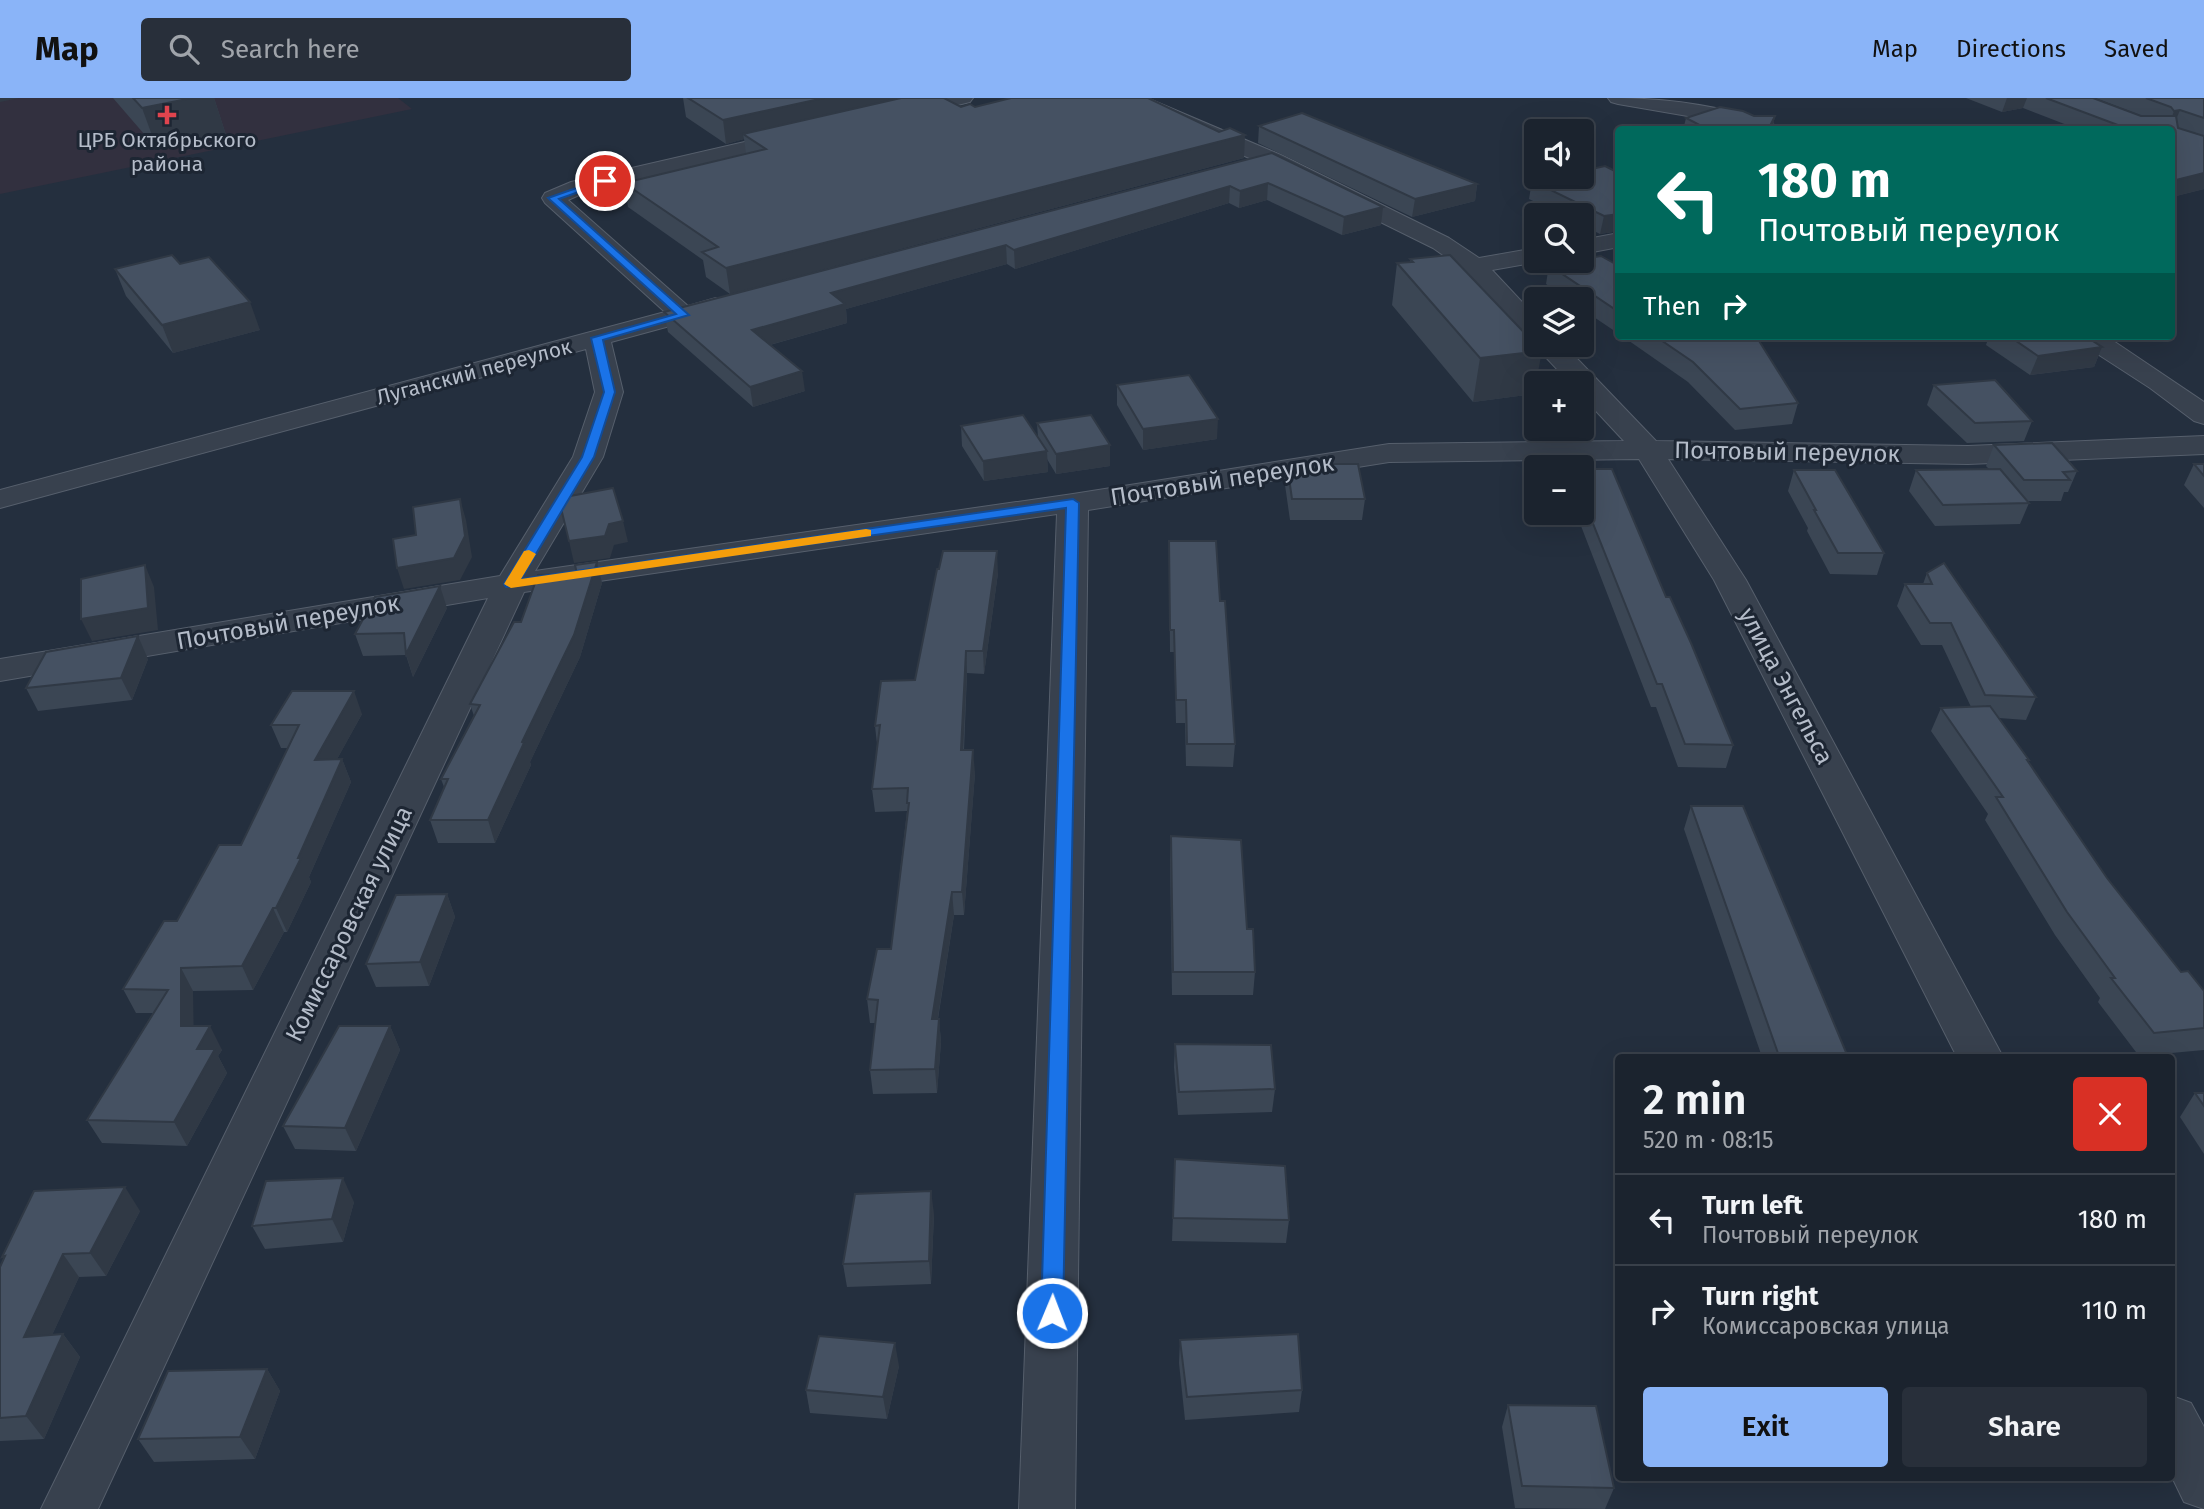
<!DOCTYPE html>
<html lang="en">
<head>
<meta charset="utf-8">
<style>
	:root { --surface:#1b232e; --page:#282f3a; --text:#f1f3f6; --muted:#a0a4aa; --line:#39404a; --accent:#8ab4f8 }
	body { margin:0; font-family:"Fira Sans",sans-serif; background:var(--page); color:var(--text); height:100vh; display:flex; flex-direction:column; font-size:26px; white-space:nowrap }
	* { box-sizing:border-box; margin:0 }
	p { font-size:23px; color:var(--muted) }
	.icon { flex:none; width:38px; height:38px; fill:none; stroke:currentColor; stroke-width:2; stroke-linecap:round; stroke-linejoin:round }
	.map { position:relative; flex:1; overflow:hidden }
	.drawer { position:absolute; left:1615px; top:956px; width:560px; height:427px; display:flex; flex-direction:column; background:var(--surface); border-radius:7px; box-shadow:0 7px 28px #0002,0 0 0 2px var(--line) }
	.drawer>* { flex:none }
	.guide { position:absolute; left:1615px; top:28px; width:560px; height:214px; border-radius:7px; box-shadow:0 7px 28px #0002,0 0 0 2px var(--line); background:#00695c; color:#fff; overflow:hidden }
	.fabs { position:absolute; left:1524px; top:21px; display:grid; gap:14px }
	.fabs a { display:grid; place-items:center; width:70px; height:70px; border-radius:7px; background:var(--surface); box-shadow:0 7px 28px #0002,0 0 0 2px var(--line); font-size:35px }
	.pin { position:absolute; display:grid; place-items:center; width:60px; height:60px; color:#fff; margin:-30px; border:4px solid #fff; border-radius:50%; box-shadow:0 2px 7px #0007 }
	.me { position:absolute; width:77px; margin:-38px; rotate:1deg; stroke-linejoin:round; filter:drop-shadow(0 0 5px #0008) }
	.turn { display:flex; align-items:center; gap:24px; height:147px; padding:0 28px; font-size:32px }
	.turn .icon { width:91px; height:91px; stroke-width:2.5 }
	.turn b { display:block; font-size:49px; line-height:60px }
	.then { display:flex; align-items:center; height:66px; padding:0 28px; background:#0003; gap:14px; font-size:26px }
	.round { display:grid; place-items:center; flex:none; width:74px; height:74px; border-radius:7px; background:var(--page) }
	.overview { display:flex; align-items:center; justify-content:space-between; height:119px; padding:0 28px }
	h1 { font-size:42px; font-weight:600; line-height:52px }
	.button { display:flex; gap:14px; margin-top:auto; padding:14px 28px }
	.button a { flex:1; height:80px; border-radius:7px; background:var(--accent); color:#111; font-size:28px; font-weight:600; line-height:80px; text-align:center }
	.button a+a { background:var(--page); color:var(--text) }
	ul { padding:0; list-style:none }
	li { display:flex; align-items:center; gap:21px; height:91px; padding:0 28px; border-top:2px solid var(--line) }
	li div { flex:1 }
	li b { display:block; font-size:26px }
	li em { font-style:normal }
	header { display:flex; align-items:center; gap:42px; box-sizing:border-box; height:98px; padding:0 35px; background:var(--accent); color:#111 }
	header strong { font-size:33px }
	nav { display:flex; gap:38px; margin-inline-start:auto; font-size:24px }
	.search { width:490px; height:63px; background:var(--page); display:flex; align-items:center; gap:18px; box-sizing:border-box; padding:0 24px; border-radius:7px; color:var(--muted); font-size:26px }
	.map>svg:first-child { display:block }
	.medical { fill:#32303f }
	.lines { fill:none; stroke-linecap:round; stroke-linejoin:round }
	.minor-casing { stroke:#565f6c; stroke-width:2 }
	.minor { fill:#38414e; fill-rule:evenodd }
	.wall { fill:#3b4654 }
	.shaded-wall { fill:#303945 }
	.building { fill:#455162; stroke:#303945; stroke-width:2 }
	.route { fill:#1a73e8; stroke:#114b97; stroke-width:2 }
	.slow { fill:#f59e0b }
	.health-dot { fill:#e0444e; stroke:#1d2633; stroke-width:2.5 }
	.labels { text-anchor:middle; stroke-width:6; stroke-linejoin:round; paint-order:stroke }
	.far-poi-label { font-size:21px; fill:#b4bcc9; stroke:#1d2633 }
	.far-street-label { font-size:21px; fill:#b4bcc9; stroke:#1d2633 }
	.street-label { font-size:24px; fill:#b4bcc9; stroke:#1d2633 }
</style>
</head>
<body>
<header>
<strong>Map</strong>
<div class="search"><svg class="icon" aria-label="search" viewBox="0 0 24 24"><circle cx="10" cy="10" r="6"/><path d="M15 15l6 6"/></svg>Search here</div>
<nav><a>Map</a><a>Directions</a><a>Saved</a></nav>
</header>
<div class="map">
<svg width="2204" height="1411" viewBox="0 0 2204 1411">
	<rect width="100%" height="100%" fill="#242f3e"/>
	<!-- medical -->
	<path class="medical" d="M0 0H398L412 11 0 96Z"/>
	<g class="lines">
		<!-- minor casing -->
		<g class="minor-casing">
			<g id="minor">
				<path d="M938 0H973L970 4 900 21 893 19 890 15 893 11Z"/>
				<path d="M1120 0H1147L1281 57 1449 140 1479 160 1536 150V163H1542L1492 172 1536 219V242L1527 240 1466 173 1433 150 1265 67 1123 4Z"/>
				<path d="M1608 0C1665 0 1724 7 1777 28L1780 32H1750L1740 27 1618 6 1611 4Z"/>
				<path d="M797 32 804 34 808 38 804 42 586 94 568 102 688 208 716 200 725 203 729 208 725 213 611 244 623 294 603 359 535 473 1073 396 1389 346 1624 343 1582 298V285H1570L1540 253 1536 247V246L1564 247 1656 343 1968 348 2204 338V356L1968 366 1668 361 1746 482 2003 959H1957L1714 482 1639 361 1389 364 1088 412 1075 1411H1019L1057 416 524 494 98 1411H41L488 500 0 583V561L500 478 573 359 595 294 586 251 0 410V392L665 214 545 105 542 100 545 95 571 84Z"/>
				<path d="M1619 135V149L1582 156V142Z"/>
				<path d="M2075 238H2106L2204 304V326L2194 323 2150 290 2079 244Z"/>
				<path d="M2172 1298 2191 1305 2204 1329V1411L2184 1404 2172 1379Z"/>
			</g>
		</g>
		<!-- minor -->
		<use href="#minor" class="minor"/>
	</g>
	<!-- wall -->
	<g class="wall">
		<path d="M113 0H214L226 37 157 51Z"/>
		<path d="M683 0H944L961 9H975L1244 60 730 196 706 179 703 162 628 109 624 85 746 55 744 41 726 46 686 19Z"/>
		<path d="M1966 0H2093L2143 18 2095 0H2204V91L2172 99V32H2080L2023 10 2002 14Z"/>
		<path d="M1754 18H1775L1772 32H1683L1686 20Z"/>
		<path d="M1259 28 1477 86 1475 103 1412 119 1258 45Z"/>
		<path d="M1272 55 1381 127 1342 137 1267 102 1239 110 1229 105 1015 171 1007 166 846 211 847 225 770 247 805 293 753 309 668 234 664 214Z"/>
		<path d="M1619 75V133L1600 136 1582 127V117H1562L1529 101 1532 83Z"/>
		<path d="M1410 161 1534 296 1473 304 1392 207 1397 165 1410 164Z"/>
		<path d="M180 166 260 232 173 255 126 198 115 171Z"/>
		<path d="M1549 167 1619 168V236L1582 211V201H1568L1546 186Z"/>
		<path d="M1622 238H1756L1798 305 1792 326 1735 332 1688 284Z"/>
		<path d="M1989 238H2085L2102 249 2094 269 2030 277 1986 247Z"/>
		<path d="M1117 287 1217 341 1143 352 1117 307Z"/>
		<path d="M1934 287 2032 323 2024 343 1967 345 1927 307Z"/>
		<path d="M1037 325 1110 347V368L1056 376 1047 361 1048 374 984 383 962 348 961 328 1038 340Z"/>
		<path d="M1994 347 2077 373 2068 394H2064L2061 403H2027L2029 405 2020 426 1935 428 1909 393 1916 372 1989 371 1986 368Z"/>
		<path d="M1287 366 1365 401 1362 422H1290L1285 387Z"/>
		<path d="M2194 366H2204V410L2184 387Z"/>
		<path d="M1582 371 1666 499 1733 647 1726 670 1678 669 1656 609H1651L1576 415H1582Z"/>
		<path d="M1794 372 1884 455 1877 477 1830 476 1807 433 1808 430 1788 393Z"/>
		<path d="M1169 443 1220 503 1235 646 1233 669 1186 668 1185 625H1176L1174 554H1170Z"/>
		<path d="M597 464 602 485 580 559 530 664 531 667 495 745H438L430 722 444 689 441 681 474 618 470 606 577 476Z"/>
		<path d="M939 471 998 475 984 576 967 575 964 652 975 675 964 817H954L938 921H939L941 944 937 995 873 996 870 972 875 925H870L867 901 891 851 907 713 875 714 872 691 877 646 875 628 915 582Z"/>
		<path d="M1927 475 2036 599 2026 622 1999 620 2029 662 2028 664 2107 780 2181 874 2204 893V952L2139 958 2098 904 2100 900 2055 837 1985 722 1988 716 1931 633 1941 610 1971 609 1942 547H1921L1897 508 1905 486H1923Z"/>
		<path d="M447 510 413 579 406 557 363 558 355 536Z"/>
		<path d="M148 561 132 602 38 613 26 590Z"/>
		<path d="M362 616 337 661H342L351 684 309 779 311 784 287 834H284L253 892 193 893V928L222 952 218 958 227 975 187 1048 102 1045 87 1022 153 915H136L123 891 177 823 241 747 288 650H281L271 627Z"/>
		<path d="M1691 708 1848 959H1762L1684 731Z"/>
		<path d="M1171 738 1247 831 1255 874 1253 897H1172L1170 761Z"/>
		<path d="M447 796 455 819 429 888 376 889 366 866Z"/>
		<path d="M390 928 400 952 356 1053 295 1051 283 1028Z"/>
		<path d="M1175 946 1275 991 1272 1014 1178 1017 1174 969Z"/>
		<path d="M2195 995H2204V1056L2180 1019Z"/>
		<path d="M1175 1061 1289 1122 1286 1145 1172 1143Z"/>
		<path d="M354 1104 343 1144 265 1151 252 1128Z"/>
		<path d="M140 1113 106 1178 79 1179 52 1237 63 1236 80 1259 44 1341 0 1343V1169L4 1161 2 1159Z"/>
		<path d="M934 1116 931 1186 847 1189 843 1166Z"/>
		<path d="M1180 1242 1302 1292 1299 1314 1185 1322 1179 1265Z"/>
		<path d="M899 1268 887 1321 810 1315 806 1292Z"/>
		<path d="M267 1271 280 1293 255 1361 154 1364 138 1341Z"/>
		<path d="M1508 1307 1614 1390 1605 1411 1515 1410 1502 1329Z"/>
	</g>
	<!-- shaded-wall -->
	<g class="shaded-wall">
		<path d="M0 0H19L0 4Z"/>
		<path d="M192 0H214L226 37 157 51 142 10Z"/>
		<path d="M824 0H910L743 36 744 41 726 46 723 22Z"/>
		<path d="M2007 0H2027L2023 10 2002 14Z"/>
		<path d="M2180 12 2173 29 2168 30 2174 13Z"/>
		<path d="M1775 18 1772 32H1768Z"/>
		<path d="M1245 37 1244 60 730 196 726 170Z"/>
		<path d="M2204 75V91L2172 99V83Z"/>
		<path d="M1268 85 1267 102 1239 110 1240 93Z"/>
		<path d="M1477 86 1475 103 1412 119 1415 101Z"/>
		<path d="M1230 88 1229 105 1015 171 1014 152Z"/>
		<path d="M1383 109 1381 127 1342 137 1344 119Z"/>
		<path d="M1619 116V133L1600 136 1604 118Z"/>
		<path d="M1006 147 1007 166 846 211 847 225 755 251 752 232 831 195Z"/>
		<path d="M250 204 260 232 173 255 162 227Z"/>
		<path d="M2102 249 2094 269 2030 277 2038 258Z"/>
		<path d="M1542 253 1534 296 1473 304 1480 260Z"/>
		<path d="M802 273 805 293 753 309 750 289Z"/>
		<path d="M1218 321 1217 341 1143 352V331Z"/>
		<path d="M1110 347V368L1056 376V356Z"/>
		<path d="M1047 353 1048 374 984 383 983 363Z"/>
		<path d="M460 401 466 422 472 459 460 482 404 491 397 470Z"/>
		<path d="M623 423 628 444 614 447 610 460 574 465 569 443 609 426Z"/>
		<path d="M997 453 998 475 984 576 983 553Z"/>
		<path d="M597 464 602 485 580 559 530 664 531 667 495 745 488 722Z"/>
		<path d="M145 467 154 489 158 532 92 543 81 521Z"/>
		<path d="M440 488 447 510 413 579 406 556Z"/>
		<path d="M138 538 148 561 132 602 121 580Z"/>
		<path d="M966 553 967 575 962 675 961 652Z"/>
		<path d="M354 593 362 616 324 685 315 662Z"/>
		<path d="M973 652 975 675 964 817 962 794Z"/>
		<path d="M342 661 351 684 309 779 311 784 287 834 276 810Z"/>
		<path d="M952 794 954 817 934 944 932 921Z"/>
		<path d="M447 796 455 819 429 888 420 864Z"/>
		<path d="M273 810 284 834 253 892 242 868Z"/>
		<path d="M181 870 193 893 194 952 181 928Z"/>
		<path d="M939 921 941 944 937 995 935 971Z"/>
		<path d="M210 928 222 952 218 958 227 975 187 1048 174 1024 197 951Z"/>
		<path d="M390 928 400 952 356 1053 345 1030Z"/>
		<path d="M343 1080 354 1104 343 1144 332 1121Z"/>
		<path d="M125 1089 140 1113 106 1178 90 1155Z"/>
		<path d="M931 1093 934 1116 931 1186 929 1163Z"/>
		<path d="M63 1156 79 1179 41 1261 24 1239Z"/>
		<path d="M63 1236 80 1259 44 1341 26 1318Z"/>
		<path d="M895 1245 899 1268 887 1321 883 1299Z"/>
		<path d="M267 1271 280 1293 255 1361 240 1339Z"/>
	</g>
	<!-- building -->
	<g class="building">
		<path d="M133 0H192L142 10Z"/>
		<path d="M688 0H824L723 22Z"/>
		<path d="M901 0H944L961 9 970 6 975 9 1011 0H1148L1219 34 1230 30 1245 37 726 170 702 154 718 149 624 85 766 51 743 36Z"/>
		<path d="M2046 0H2093L2141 18H2176L2178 30 2204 38V75L2172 83V32H2131Z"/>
		<path d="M2146 0H2204V20L2180 12 2174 13 2171 9Z"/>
		<path d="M1720 9 1743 13 1754 18H1775L1768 32H1709L1686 20Z"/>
		<path d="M1302 15 1477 86 1415 101 1259 28Z"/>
		<path d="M1272 55 1383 109 1344 119 1268 85 1240 93 1230 88 1014 152 1006 147 831 195 845 206 752 232 802 273 750 289 664 214Z"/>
		<path d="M1605 68 1619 75V116L1604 118 1532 83 1553 79H1582V73Z"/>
		<path d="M172 157 180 166 209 159 250 204 162 227 115 171Z"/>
		<path d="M1450 157 1536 247 1542 253 1480 260 1397 165 1413 164 1410 161Z"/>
		<path d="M1601 158 1619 168V214L1549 167 1575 163H1582V161Z"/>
		<path d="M1655 238H1756L1798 305 1740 311 1693 264Z"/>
		<path d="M2009 238H2085L2102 249 2038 258Z"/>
		<path d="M1189 277 1218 321 1143 331 1117 287Z"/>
		<path d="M1995 282 2032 323 1975 325 1934 287Z"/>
		<path d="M1023 317 1047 353 983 363 961 328Z"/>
		<path d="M1091 317 1110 347 1056 356 1037 325Z"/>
		<path d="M2052 345 2077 373 2063 374 2070 382H2024L1994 347Z"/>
		<path d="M1287 366H1358L1365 401H1292Z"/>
		<path d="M2194 366H2204V378Z"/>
		<path d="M1582 371H1612L1666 499H1670L1691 545 1733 647 1685 646 1662 586H1657L1582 398Z"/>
		<path d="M2000 371 2029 405 1943 407 1916 372Z"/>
		<path d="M1794 372H1835L1884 455H1838L1814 412H1816Z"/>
		<path d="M613 390 623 423 609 426 605 438 569 443 560 406 565 399Z"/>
		<path d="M460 401 465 438 454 460 397 470 393 441 416 437 413 409Z"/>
		<path d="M1169 443H1216L1220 503H1225L1235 646H1187L1186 602H1176L1174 532H1170Z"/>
		<path d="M943 453H997L983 553H966L961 652H973L962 794H952L932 921H939L935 971 870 972 878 902 867 901 877 851H891L909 705H907L908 690 872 691 880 627 875 628 881 583 915 582 937 471H939Z"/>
		<path d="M597 464 574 537 522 644 524 645 488 722H430L448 681H441L480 607 470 606 514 524H521L538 477 577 476 575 467Z"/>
		<path d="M1944 465 2036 599 1985 597 1951 525H1930L1905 486H1932L1927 475Z"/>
		<path d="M145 467 148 510 81 521V481Z"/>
		<path d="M440 488 406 556 404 535 355 536 375 499Z"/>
		<path d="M138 538 121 580 26 590 46 554Z"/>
		<path d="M292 593H354L315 662 342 661 298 760H301L276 810H273L242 868 181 870V928H210L197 951H215L174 1024 87 1022 168 892 123 891 164 823H177L219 747H241L299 627H271Z"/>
		<path d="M1990 608 2029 662H2027L2107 780 2181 874 2188 873 2204 893V930L2154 935 2111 880H2115L2067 814 1996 699H2003L1941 610Z"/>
		<path d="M1691 708H1743L1848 959 1779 958Z"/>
		<path d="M1171 738 1241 742 1247 831H1253L1255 874H1173Z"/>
		<path d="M447 796 420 864 366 866 396 797Z"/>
		<path d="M339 928H390L345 1030 283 1028Z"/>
		<path d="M1175 946 1271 947 1275 991 1179 994Z"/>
		<path d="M2195 995H2204V1008Z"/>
		<path d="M1175 1061 1285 1068 1289 1122 1173 1120Z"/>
		<path d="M343 1080 332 1121 252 1128 266 1083Z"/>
		<path d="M125 1089 90 1155 63 1156 24 1239 63 1236 26 1318 0 1320V1169L5 1158 2 1159 34 1093Z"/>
		<path d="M931 1093 929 1163 843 1166 855 1096Z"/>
		<path d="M1298 1236 1302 1292 1187 1299 1180 1242Z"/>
		<path d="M819 1238 895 1245 883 1299 806 1292Z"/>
		<path d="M267 1271 240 1339 138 1341 168 1273Z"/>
		<path d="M1508 1307 1596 1308 1614 1390 1522 1388Z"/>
	</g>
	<!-- route -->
	<path class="route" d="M602 81 610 83 559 101 689 217 603 242 615 294 594 359 521 481 1073 401 1079 405 1063 1215 1060 1222 1052 1225 1045 1222 1041 1215 1066 410 506 489 504 486 582 359 604 294 591 240 676 216 548 100Z"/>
	<!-- slow -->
	<path class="slow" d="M866 431 871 432V438L511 490 504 486 524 453 529 452 536 456 521 481Z"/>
	<!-- markers -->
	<path class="health-dot" d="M163.5 6.5h7v7h7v7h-7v7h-7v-7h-7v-7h7z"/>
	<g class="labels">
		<!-- far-poi labels -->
		<g class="far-poi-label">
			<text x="167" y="49">ЦРБ Октябрьского<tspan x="167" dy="24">района</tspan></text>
		</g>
		<!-- far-street labels -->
		<g class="far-street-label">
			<text transform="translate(474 274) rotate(-15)" y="7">Луганский переулок</text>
		</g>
		<!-- street labels -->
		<g class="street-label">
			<text transform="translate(1787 354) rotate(1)" y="8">Почтовый переулок</text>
			<text transform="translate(1222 382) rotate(-9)" y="8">Почтовый переулок</text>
			<text transform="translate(288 524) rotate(-10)" y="8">Почтовый переулок</text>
			<text transform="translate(1786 588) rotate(62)" y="8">улица Энгельса</text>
			<text transform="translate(349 826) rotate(-64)" y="8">Комиссаровская улица</text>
		</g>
	</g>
</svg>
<div class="fabs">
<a><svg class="icon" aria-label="sound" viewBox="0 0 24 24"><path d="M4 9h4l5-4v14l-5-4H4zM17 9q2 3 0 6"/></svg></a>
<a><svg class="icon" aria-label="search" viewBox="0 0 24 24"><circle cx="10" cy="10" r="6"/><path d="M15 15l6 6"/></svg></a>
<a><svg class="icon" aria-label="layers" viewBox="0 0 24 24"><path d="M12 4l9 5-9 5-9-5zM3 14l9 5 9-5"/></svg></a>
<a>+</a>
<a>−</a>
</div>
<div class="pin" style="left:605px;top:83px;background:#d93025"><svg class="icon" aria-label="arrive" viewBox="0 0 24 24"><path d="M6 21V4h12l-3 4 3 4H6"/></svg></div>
<svg class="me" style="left:1052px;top:1215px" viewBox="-20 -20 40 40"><circle r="17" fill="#1a73e8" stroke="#fff" stroke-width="3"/><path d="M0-11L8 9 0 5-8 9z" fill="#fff"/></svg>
<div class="guide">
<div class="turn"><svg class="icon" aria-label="left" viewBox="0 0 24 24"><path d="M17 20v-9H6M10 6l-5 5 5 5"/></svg><div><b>180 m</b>Почтовый переулок</div></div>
<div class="then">Then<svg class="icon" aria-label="right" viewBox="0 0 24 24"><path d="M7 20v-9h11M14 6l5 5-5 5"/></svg></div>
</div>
<section class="drawer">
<div class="overview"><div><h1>2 min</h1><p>520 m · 08:15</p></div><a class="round" style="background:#d93025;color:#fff"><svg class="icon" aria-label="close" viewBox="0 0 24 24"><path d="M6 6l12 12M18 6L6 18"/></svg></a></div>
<ul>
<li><svg class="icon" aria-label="left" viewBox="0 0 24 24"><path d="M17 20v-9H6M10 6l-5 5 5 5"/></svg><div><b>Turn left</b><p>Почтовый переулок</p></div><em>180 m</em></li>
<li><svg class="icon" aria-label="right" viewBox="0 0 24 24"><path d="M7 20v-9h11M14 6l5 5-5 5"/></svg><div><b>Turn right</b><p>Комиссаровская улица</p></div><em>110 m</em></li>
</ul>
<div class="button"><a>Exit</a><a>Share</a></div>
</section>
</div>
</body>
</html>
